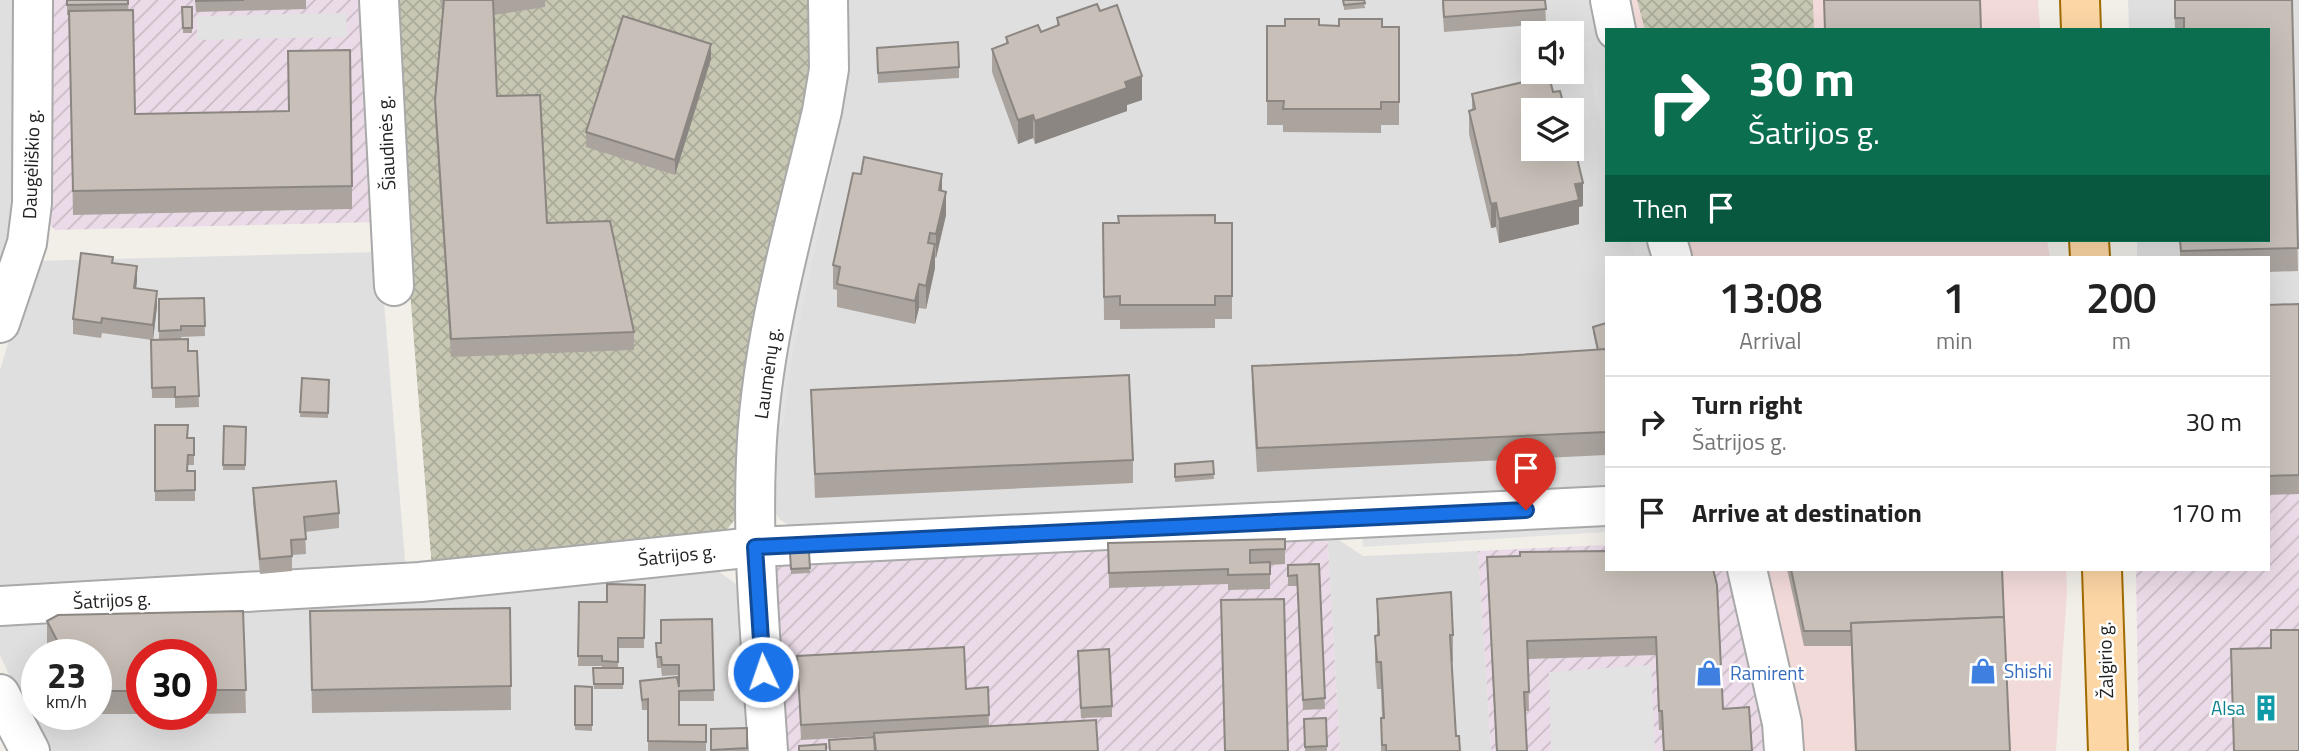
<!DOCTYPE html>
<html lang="en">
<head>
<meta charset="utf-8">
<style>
	:root { --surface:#fff; --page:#f6f6f6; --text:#222; --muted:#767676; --line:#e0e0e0 }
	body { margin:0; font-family:"Titillium Web",sans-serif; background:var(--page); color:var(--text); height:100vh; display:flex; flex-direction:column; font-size:26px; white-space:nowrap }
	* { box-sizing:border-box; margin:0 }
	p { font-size:23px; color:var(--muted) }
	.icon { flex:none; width:38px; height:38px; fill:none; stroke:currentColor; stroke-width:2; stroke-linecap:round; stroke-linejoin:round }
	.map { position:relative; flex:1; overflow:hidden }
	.details { position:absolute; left:1605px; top:256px; width:665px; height:315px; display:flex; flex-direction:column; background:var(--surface); border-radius:0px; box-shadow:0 7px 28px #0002 }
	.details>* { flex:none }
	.top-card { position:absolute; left:1605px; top:28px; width:665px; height:214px; border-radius:0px; box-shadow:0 7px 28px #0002; background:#0b6e4f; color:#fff; overflow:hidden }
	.fabs { position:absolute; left:1521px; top:21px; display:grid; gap:14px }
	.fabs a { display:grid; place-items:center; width:63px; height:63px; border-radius:0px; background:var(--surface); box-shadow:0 7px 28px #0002; font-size:35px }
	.speed { position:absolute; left:21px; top:639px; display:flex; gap:14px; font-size:35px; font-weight:700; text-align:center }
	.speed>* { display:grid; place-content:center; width:91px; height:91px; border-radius:50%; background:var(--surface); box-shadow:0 7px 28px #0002; line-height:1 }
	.speed small { font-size:18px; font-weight:400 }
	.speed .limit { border:10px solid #d22; background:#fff; color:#111 }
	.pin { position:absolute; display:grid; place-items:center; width:60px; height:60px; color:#fff; margin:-72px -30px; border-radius:50% 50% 50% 0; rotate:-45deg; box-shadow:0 0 7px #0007 }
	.pin .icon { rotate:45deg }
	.me { position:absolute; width:77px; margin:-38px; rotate:357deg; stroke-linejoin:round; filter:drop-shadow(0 0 5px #0008) }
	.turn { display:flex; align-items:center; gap:24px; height:147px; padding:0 28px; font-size:32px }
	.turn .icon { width:91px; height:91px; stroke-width:2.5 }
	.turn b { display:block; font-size:49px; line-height:60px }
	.then { display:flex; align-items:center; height:66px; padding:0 28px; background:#0003; gap:14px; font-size:26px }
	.eta { display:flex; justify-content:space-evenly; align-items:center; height:119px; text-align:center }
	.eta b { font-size:42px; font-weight:600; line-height:49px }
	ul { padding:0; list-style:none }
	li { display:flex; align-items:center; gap:21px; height:91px; padding:0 28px; border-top:2px solid var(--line) }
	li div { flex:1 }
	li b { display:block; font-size:26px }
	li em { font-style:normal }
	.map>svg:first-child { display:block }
	.residential { fill:#e0dfdf; fill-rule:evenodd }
	.commercial { fill:#f2dad9 }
	.industrial { fill:url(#industrial-furrows) }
	.construction { fill:url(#construction-cross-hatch) }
	.parking { fill:#e2e2e2 }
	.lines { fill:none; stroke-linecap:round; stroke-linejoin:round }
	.minor-casing { stroke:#a9a9a9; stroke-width:42 }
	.major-casing { stroke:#a06b00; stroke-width:42 }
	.minor { stroke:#fff; stroke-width:38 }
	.major { stroke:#fcd6a4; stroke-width:38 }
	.wall { fill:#aba49e }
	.shaded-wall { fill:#8b8681 }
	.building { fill:#c7bfb8; stroke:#8b8681; stroke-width:2 }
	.route-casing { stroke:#114b97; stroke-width:18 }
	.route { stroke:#1a73e8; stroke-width:12 }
	.labels { text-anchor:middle; stroke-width:5; stroke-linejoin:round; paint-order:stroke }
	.street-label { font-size:19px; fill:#222; stroke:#fff }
	.shop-label { font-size:19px; fill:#366cbe; stroke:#fff; text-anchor:start }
	.culture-label { font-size:19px; fill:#0d838f; stroke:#fff; text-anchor:end }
</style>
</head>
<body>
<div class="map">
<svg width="2299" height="751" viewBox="0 0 2299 751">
	<defs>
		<pattern id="industrial-furrows" width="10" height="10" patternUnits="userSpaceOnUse" patternTransform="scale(1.75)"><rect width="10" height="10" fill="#ebdbe8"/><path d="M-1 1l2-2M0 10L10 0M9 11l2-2" fill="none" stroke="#c9bcc7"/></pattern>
		<pattern id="construction-cross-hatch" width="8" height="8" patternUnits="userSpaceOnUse" patternTransform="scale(1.75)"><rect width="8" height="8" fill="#c7c7b4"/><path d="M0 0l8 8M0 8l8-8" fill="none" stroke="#abab9a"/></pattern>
	</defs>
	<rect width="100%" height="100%" fill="#f2efe9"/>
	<!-- residential -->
	<g class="residential">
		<path d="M0 0H20L16 203 0 286Z"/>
		<path d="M841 0H1597L1606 43V240H1653L1657 257H1606V492L797 530 779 519 769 500 772 426ZM1533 33H1572V72H1533ZM1533 110H1572V149H1533Z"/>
		<path d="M2128 0H2299V318L2268 319V257H2137V240H2268V30H2129Z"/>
		<path d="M380 252 406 574 0 591V370L33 261Z"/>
		<path d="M1327 532 1363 556 1478 551 1491 751H1340Z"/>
		<path d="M711 566 736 584 755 751H43L0 655V613ZM37 654H96V714H37ZM142 654H201V714H142Z"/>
	</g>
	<!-- commercial -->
	<g class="commercial">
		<path d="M1625 0H2038L2040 30H1632Z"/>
		<path d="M1681 240H2047L2050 257H1686Z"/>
		<path d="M1759 569H2066L2067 592 2056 751H1795Z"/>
	</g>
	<!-- industrial -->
	<g class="industrial">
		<path d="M48 0H366L378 222 55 230 43 218Z"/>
		<path d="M2299 318V751H2139L2136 569H2268V319Z"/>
		<path d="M1327 532 1340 751H780L766 576 785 557Z"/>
		<path d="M1606 545V569H1731L1769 751H1491L1478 551Z"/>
	</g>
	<!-- construction -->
	<g class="construction">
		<path d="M387 0H812V54L748 388 740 513 721 537 432 569Z"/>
		<path d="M1637 0H1813L1814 30H1645Z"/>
	</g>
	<!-- parking -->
	<g class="parking">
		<path d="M346 13 347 37 197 40V16Z"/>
		<path d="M1605 37 1606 43V144L1582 43Z"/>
		<path d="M833 119 842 120 791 364 783 426H772L775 380Z"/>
		<path d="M1630 240H1652L1656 257H1634Z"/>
		<path d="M1606 517V532L1363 547 1362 532Z"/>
		<path d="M1651 665 1655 751H1551L1549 672Z"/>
	</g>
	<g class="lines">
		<!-- minor casing -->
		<g class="minor-casing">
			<g id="minor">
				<path d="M379 0 394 286"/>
				<path d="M1610 0 1616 30"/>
				<path d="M1667 240 1672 257"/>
				<path d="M0 323 27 243 32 203 33 0"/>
				<path d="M1747 569 1782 723 1784 751"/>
				<path d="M0 606 420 582 755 547 1606 506"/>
				<path d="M0 694 30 751"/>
				<path d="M768 751C762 654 752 557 756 460 760 342 795 226 822 111L829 69 828 0"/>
			</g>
		</g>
		<!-- major casing -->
		<g class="major-casing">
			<g id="major">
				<path d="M2080 0 2081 30"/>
				<path d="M2089 240 2090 257"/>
				<path d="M2102 569 2108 751"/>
			</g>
		</g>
		<!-- minor -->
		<use href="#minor" class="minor"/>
		<!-- major -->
		<use href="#major" class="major"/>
	</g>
	<!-- wall -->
	<g class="wall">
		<path d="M67 0H128L135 114 352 186V209L73 215 69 15H67Z"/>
		<path d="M195 0H306V9L196 12Z"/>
		<path d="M440 0H545V7L494 15 497 96 547 223 634 332V350L451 357 435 119V100L443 15Z"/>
		<path d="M1343 0H1364L1365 8 1344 10Z"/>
		<path d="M1442 0H1545L1546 24 1444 32Z"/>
		<path d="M2174 0H2292L2298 271 2268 272V257H2180V240L2268 30H2175Z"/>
		<path d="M182 7H192V33H183Z"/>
		<path d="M1100 11 1142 100 1127 105V111L1035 144 1033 138 1018 144 992 72V49L1006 44V37L1041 32 1057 26V18Z"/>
		<path d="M1319 25 1399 27V125H1381V133L1283 132V125H1267V26Z"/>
		<path d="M877 48 959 67V78L878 83Z"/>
		<path d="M711 59 675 175 586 147V132Z"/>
		<path d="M1472 94 1583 206 1579 207V224L1499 243 1496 227 1491 228 1469 134V111L1472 110Z"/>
		<path d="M942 191 946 215 936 258 935 257V268L926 309 919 308 915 324 837 307V290L833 289V265Z"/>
		<path d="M1103 223H1232V319H1215V328L1120 329V320H1104Z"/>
		<path d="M113 263 137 281 136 288 157 306 153 339H159V299L204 298 205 336 181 337V339L188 351H197L199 407 175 408V398H152L151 340H152L102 333 101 338 73 334V319Z"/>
		<path d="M2299 304V494L2268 495V305Z"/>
		<path d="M1606 323V455L1257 472 1252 389V366L1518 355 1597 350 1593 332V327Z"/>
		<path d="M302 378 329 380 328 418 300 417Z"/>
		<path d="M811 390 1133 460V483L815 498Z"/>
		<path d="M155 425 187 438H194V465H188V471H195V501H155Z"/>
		<path d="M224 426 246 427 245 470H223Z"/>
		<path d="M1213 461 1214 479 1175 482V464Z"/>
		<path d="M253 488 339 513V528L305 532 306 554 292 555V571L260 574 253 503Z"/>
		<path d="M1285 539V564L1270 565V589L1228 590V584L1109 588 1108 543Z"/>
		<path d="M1606 551 1723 709 1752 751H1663L1662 730H1659L1656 655 1528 659 1529 711H1525L1527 751H1496L1487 557Z"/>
		<path d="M809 552 810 573 791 574 790 553Z"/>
		<path d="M1319 564 1325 709 1303 710 1297 586H1288V565Z"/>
		<path d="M1787 569H2002L2010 751H1855L1851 646H1804Z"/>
		<path d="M645 585 644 648H618V668H623V689H594L593 668H602V666H578L579 602H607Z"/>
		<path d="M1377 599 1453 635V662H1452L1456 736 1460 751H1381V718H1382L1381 689H1377L1375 662V636L1377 635Z"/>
		<path d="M510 608 511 710 312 713 310 611Z"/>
		<path d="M243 611 246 713 201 714V654H142V714H83H96V654H52L47 644V621L58 615Z"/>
		<path d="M712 619 714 701H679V725H706V751H648V710H642L640 681 679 686V675L662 676 661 668H657L656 643H661Z"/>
		<path d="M797 656 966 689 988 687 989 726 1098 751H830L829 740 874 737V736L801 740Z"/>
		<path d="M1078 661 1112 706V717L1081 718Z"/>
		<path d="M575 686 592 687V731L575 730Z"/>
		<path d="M1326 718 1327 751H1305L1304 719Z"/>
		<path d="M747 728V751H711V729Z"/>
	</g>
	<!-- shaded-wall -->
	<g class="shaded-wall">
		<path d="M711 44V59L675 175V160Z"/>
		<path d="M1142 76V100L1127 105V111L1035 144V121L1125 82Z"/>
		<path d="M1033 115V138L1018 144V120Z"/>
		<path d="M942 174V197L939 190Z"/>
		<path d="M1583 183V206L1579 207V224L1499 243V219L1575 184Z"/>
		<path d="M946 192V215L936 258V234Z"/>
		<path d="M1496 203V227L1491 228V204Z"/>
		<path d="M935 244V268L926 309V286Z"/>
		<path d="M137 266V281L134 303V288Z"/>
		<path d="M919 284V308L915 324V301Z"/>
		<path d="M157 291V306L153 340V325Z"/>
	</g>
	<!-- building -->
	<g class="building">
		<path d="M67 0H128V4L67 5Z"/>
		<path d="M196 0H244L196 1Z"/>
		<path d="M444 0H493L497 96 540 95 547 223 610 221 634 332 451 339 435 100Z"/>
		<path d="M1343 0H1364L1365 3 1344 5Z"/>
		<path d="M1443 0H1545L1546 9 1444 17Z"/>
		<path d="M1824 0H1980L1981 30H1825Z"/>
		<path d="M2175 0H2292L2298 248 2181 251 2180 240H2268V30H2184V18H2175Z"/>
		<path d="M1097 4 1100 11 1117 5 1142 76 1125 82 1127 88 1035 121 1033 115 1018 120 992 49 1008 43 1006 37 1038 25 1041 32 1059 25 1057 18Z"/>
		<path d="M182 7H192V28H183Z"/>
		<path d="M133 10 135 114 289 111 288 51 350 50 352 186 73 191 69 11Z"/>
		<path d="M623 16 711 44 675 160 586 132Z"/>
		<path d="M1285 19H1319V25L1339 26V19H1382V27H1399V102H1381V109H1283L1284 101H1267V26H1285Z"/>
		<path d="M958 42 959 67 878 73 877 48Z"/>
		<path d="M1549 76 1553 92 1560 91 1565 110H1533V149H1572V137L1583 183 1575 184 1579 200 1499 219 1496 203 1491 204 1469 111 1475 109 1472 94Z"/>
		<path d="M864 157 942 174 939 190 946 192 936 234 930 233 928 243 935 244 926 286 919 284 915 301 837 284 840 267 833 265 853 173 861 174Z"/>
		<path d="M1215 215V223H1232V296H1215V305H1120V296L1104 297 1103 223H1119L1118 216Z"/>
		<path d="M81 253 113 257 112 263 137 266 134 288 157 291 153 325 102 318 101 323 73 319Z"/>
		<path d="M204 298 205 326H181V330L159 331V299Z"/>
		<path d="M2299 304V475L2268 476V305Z"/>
		<path d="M1606 323V349L1598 350 1593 327Z"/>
		<path d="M188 339V351H197L199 396 175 397V387L152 388 151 340Z"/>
		<path d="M1606 349V432L1257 448 1252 366 1518 355Z"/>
		<path d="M1129 375 1133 460 815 474 811 390Z"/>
		<path d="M302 378 329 380 328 413 300 412Z"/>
		<path d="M155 425H188L187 438H194V455H188L187 471H195V490L155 491Z"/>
		<path d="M224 426 246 427 245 465H223Z"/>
		<path d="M1213 461 1214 474 1175 477V464Z"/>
		<path d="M336 481 339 513 304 517 306 539 291 540 292 556 260 559 253 488Z"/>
		<path d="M1285 539V549L1250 550V563L1270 562V574L1228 575V569L1109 573 1108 543Z"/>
		<path d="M1606 551V569H1713L1717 585 1723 709 1749 707 1752 751H1664L1662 711H1659L1656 637 1527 641 1529 692H1524L1527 751H1497L1487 557 1520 556V552Z"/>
		<path d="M809 552 810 568 791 569 790 553Z"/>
		<path d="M1319 564 1325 698 1303 700 1297 575 1288 576V565Z"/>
		<path d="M1791 569H2002L2004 617 1851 623V631H1804Z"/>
		<path d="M607 584 645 585 644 638H618V662L602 661V656H578L579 602H607Z"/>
		<path d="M1451 592 1453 635H1450L1456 736H1459L1460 751H1386V745H1382L1381 718H1384L1381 662H1377L1375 636 1379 635 1377 599Z"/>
		<path d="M1284 599 1288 751H1225L1221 600Z"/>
		<path d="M510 608 511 686 312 690 310 611Z"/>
		<path d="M243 611 246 690H201V654H142V691H96V654H64L47 621 58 615Z"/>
		<path d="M2004 617 2010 751H1856L1851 623Z"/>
		<path d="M712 619 714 690 679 691V725H706V742L648 741V699L642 700 640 681 677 677 679 687V665H662L661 657H657L656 643H661V620Z"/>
		<path d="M2271 630H2299V751H2234L2231 649 2271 648Z"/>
		<path d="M964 647 966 689 988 687 989 715 801 725 797 656Z"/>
		<path d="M1109 649 1112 706 1081 708 1078 651Z"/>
		<path d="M593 668H623V684H594Z"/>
		<path d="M575 686 592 687V725H575Z"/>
		<path d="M1326 718 1327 746 1305 747 1304 719Z"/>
		<path d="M1096 720 1098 751H876L874 733Z"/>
		<path d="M747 728V748L711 750V729Z"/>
		<path d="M874 737 875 751H830L829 740Z"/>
		<path d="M826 744V751H799V746Z"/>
	</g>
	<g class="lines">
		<!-- route casing -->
		<g class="route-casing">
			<path id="route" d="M763 672 755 547 1526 510"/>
		</g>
		<!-- route -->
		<use href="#route" class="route"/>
	</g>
	<!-- icons -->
	<defs>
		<g id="shop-bare" transform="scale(2.1)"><path d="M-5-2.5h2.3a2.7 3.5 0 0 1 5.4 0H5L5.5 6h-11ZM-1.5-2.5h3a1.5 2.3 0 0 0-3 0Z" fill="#3f7fe0" stroke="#fff" stroke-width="2.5" paint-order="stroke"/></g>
		<g id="building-bare" transform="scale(2.1)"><path d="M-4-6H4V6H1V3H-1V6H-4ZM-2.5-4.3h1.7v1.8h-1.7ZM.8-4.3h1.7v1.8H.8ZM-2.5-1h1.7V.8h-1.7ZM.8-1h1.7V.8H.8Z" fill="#0f9aa8" stroke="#fff" stroke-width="2.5" paint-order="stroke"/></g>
	</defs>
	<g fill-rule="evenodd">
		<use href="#shop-bare" x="1983" y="671"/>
		<use href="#shop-bare" x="1709" y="673"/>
		<use href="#building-bare" x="2266" y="708"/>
	</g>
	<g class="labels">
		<!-- street labels -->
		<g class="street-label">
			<text transform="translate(386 143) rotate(-93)" y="7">Šiaudinės g.</text>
			<text transform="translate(31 164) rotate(-88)" y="7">Daugėliškio g.</text>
			<text transform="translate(767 373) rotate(-82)" y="7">Laumėnų g.</text>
			<text transform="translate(677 555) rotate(-6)" y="7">Šatrijos g.</text>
			<text transform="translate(112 600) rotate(-3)" y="7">Šatrijos g.</text>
			<text transform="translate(2105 660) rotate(-92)" y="7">Žalgirio g.</text>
		</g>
		<!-- shop labels -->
		<g class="shop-label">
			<text x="2004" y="678">Shishi</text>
			<text x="1730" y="680">Ramirent</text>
		</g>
		<!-- culture labels -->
		<g class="culture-label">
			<text x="2245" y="715">Alsa</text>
		</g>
	</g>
</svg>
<div class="fabs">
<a><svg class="icon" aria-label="sound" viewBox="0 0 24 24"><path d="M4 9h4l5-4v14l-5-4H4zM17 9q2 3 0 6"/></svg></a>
<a><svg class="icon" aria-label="layers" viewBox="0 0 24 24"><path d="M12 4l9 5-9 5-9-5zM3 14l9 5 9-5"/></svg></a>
</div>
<div class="speed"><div>23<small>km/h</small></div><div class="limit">30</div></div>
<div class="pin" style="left:1526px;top:510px;background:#d93025"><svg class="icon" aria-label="arrive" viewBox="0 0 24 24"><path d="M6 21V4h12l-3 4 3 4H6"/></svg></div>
<svg class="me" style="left:763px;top:672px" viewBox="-20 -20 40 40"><circle r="17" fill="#1a73e8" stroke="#fff" stroke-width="3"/><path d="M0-11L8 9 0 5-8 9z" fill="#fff"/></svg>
<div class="top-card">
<div class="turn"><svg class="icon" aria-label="right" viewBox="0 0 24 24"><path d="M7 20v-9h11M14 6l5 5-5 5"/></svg><div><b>30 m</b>Šatrijos g.</div></div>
<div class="then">Then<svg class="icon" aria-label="arrive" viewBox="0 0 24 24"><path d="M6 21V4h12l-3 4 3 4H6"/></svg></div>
</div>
<section class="details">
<div class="eta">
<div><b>13:08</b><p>Arrival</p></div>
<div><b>1</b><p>min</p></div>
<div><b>200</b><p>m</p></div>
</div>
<ul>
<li><svg class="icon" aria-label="right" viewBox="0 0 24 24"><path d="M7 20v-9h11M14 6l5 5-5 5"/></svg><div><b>Turn right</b><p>Šatrijos g.</p></div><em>30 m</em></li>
<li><svg class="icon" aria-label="arrive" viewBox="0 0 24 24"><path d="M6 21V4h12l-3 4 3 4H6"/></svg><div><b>Arrive at destination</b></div><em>170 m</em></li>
</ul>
</section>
</div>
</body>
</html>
